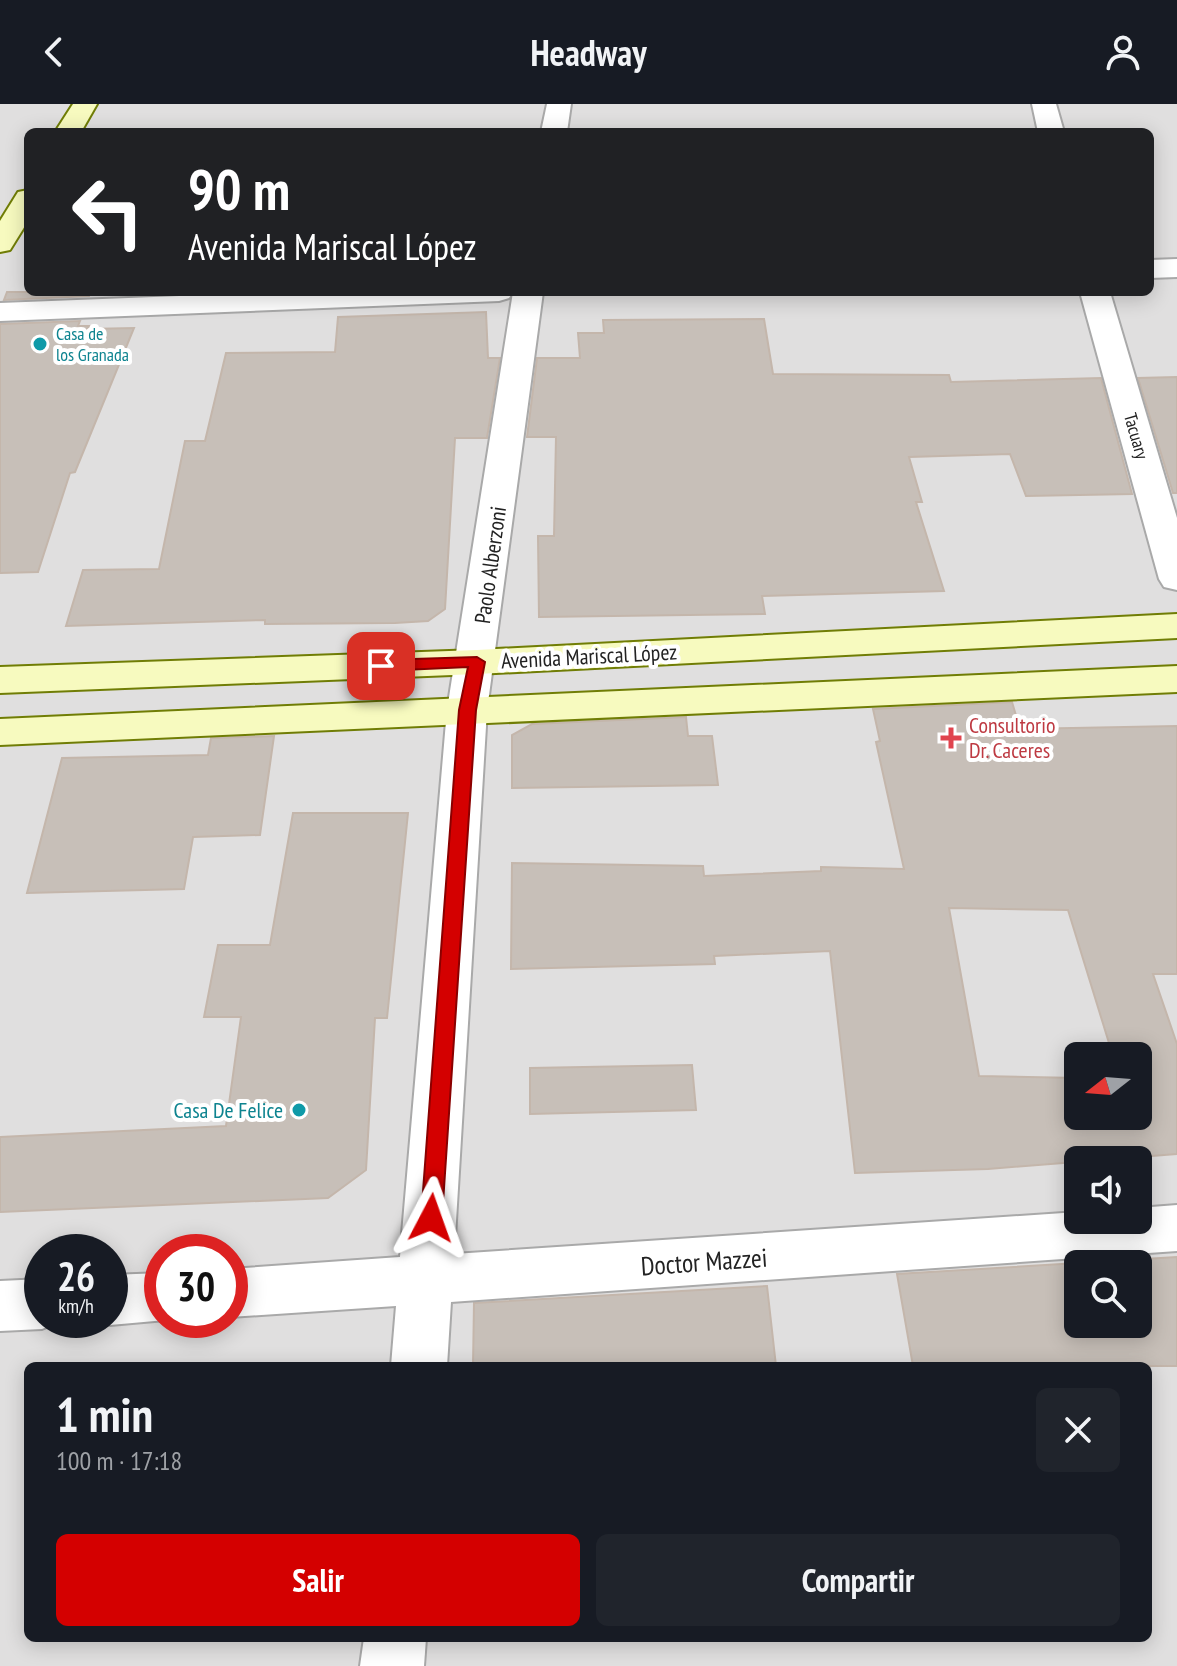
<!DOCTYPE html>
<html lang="es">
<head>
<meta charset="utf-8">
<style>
	:root { --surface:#171b24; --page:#20242c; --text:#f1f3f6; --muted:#9ea1a6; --accent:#d40000 }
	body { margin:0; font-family:"PT Sans Narrow",sans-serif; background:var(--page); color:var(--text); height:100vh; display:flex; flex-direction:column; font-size:30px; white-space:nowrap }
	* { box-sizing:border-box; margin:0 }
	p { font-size:26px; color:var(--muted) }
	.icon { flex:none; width:44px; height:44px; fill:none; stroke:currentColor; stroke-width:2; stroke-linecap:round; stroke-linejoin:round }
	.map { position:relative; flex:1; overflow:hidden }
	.panel { position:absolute; left:24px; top:1258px; width:1128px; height:280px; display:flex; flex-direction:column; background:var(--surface); border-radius:12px; box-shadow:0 4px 20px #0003 }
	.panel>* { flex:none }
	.top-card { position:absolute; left:24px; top:24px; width:1130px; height:168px; border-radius:12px; box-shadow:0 4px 20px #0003; background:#202124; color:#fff; overflow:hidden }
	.needle { width:52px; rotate:253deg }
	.controls { position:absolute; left:1064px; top:938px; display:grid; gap:16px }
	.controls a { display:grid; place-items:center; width:88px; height:88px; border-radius:12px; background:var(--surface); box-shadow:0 4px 20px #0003; font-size:40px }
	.speed { position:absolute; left:24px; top:1130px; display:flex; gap:16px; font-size:40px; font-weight:700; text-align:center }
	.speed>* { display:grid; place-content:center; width:104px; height:104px; border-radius:50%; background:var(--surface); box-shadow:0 4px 20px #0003; line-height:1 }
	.speed small { font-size:20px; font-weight:400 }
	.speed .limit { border:12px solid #d22; background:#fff; color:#111 }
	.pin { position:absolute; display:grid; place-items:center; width:68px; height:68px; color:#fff; margin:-34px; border-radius:16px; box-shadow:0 4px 12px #0006 }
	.me { position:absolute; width:88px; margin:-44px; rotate:4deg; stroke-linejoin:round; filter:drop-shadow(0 0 6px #0008) }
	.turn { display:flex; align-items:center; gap:28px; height:168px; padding:0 32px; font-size:36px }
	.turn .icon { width:104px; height:104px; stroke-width:2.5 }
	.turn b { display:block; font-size:56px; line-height:68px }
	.round { display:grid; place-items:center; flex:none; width:84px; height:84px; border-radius:12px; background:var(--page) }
	.overview { display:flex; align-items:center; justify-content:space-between; height:136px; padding:0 32px }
	h1 { font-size:48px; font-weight:700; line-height:60px }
	.primary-button { display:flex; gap:16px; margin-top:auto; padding:16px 32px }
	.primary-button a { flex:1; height:92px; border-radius:12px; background:var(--accent); color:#fff; font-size:32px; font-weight:700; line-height:92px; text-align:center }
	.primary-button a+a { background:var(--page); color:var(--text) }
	header { display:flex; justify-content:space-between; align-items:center; height:104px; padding:0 32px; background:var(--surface); font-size:36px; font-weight:700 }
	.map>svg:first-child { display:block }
	.residential { fill:#e0dfdf; fill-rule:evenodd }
	.building { fill:#c7bfb8; stroke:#c4b6ab; stroke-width:2; fill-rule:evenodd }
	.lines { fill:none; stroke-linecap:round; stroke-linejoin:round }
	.street-casing { stroke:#a9a9a9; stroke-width:4 }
	.secondary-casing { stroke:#707d05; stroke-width:4 }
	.street { fill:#fff; fill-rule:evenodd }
	.secondary { fill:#f7fabf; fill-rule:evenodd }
	.route { fill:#d40000; stroke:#8a0000; stroke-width:2 }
	.culture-dot { fill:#0f9aa8; stroke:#fff; stroke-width:3 }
	.health-dot { fill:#e0444e; stroke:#fff; stroke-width:3 }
	.labels { text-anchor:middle; stroke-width:8; stroke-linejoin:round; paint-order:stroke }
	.far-culture-label { font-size:18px; fill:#0d838f; stroke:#fff; text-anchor:start }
	.far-street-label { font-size:18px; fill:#222; stroke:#fff }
	.street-label { font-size:22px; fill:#222; stroke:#fff }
	.health-label { font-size:22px; fill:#be3a42; stroke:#fff; text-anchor:start }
	.culture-label { font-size:22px; fill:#0d838f; stroke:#fff; text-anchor:end }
	.near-street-label { font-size:26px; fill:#222; stroke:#fff }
</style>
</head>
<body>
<header><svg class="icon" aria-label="back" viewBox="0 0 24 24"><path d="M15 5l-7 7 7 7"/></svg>Headway<svg class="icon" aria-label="person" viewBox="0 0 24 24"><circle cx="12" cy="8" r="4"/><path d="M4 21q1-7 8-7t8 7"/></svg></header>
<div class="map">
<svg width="1177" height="1562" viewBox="0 0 1177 1562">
	<rect width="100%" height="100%" fill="#f2efe9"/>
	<!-- residential -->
	<path class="residential" d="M0 0H1177V1562H0ZM28 28H1150V188H28ZM1078 952H1138V1012H1078ZM1078 1056H1138V1116H1078ZM42 1148H110V1216H42ZM162 1148H230V1216H162ZM1078 1160H1138V1220H1078ZM28 1262H1148V1534H28Z"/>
	<!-- building -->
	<g class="building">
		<path d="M7 188H90L89 192 4 196Z"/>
		<path d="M486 208 488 254H500L487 334H455L445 505 428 517 395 519 265 520V516L66 522 83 466 159 465 185 337H205L226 249 335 248 338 213Z"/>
		<path d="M764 215 773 270 949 271 951 278 1101 274 1132 390 1026 392 1010 350 909 353 922 398H916L944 487 762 492 765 510 539 513 538 432H554L556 333H527L537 254H580L578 229H604L603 216Z"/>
		<path d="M80 217 78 222H89L87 225 134 224 75 368 70 369 38 468 0 469V220Z"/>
		<path d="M1177 273V389H1173L1138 274Z"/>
		<path d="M1012 598 1020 625 1177 622V870H1153L1177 940V1050L988 1065 855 1069 830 847 714 852 715 860 511 865 512 759 703 762 704 772 821 767V763L904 765 876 638 880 637 873 605ZM949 804 1068 806 1113 952H1138V1012H1078V974L979 972Z"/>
		<path d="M686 613 688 632H712L718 681 512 684V631L532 620Z"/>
		<path d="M274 632 260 731 193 733 184 785 27 789 62 654 208 651 211 634Z"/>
		<path d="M293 709H408L387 914H375L366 1066 328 1094 0 1108V1033L226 1022 241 913H204L218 841H270Z"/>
		<path d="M692 961 696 1006 530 1010V964Z"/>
		<path d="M1177 1153V1262H913L897 1170ZM1078 1160H1138V1220H1078Z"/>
		<path d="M767 1182 776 1262H473L474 1199Z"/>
	</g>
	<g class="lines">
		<!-- street casing -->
		<g class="street-casing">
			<g id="street">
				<path d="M547 0H571L567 28H541Z"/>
				<path d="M1032 0H1056L1064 28H1038Z"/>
				<path d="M1177 155V173L1150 174V156Z"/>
				<path d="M279 188H543L487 606 454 1150 1078 1108V1116H1138V1104L1177 1101V1147L451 1198 447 1262H391L396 1202 230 1213V1165L400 1153 447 606 513 188 509 194 499 197 0 217V199Z"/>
				<path d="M1080 188H1110L1177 414V486L1164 483 1159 475Z"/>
				<path d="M162 1169V1216H166L110 1221 98 1216H110V1171Z"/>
				<path d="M42 1175V1216L61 1217 42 1225 0 1227V1177Z"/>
				<path d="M364 1534H426L424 1562H360Z"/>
			</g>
		</g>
		<!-- secondary casing -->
		<g class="secondary-casing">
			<g id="secondary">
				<path d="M73 0H97L81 28H55Z"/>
				<path d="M28 86V117L10 146 0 148V117L18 88Z"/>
				<path d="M1177 510V534L477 570 0 589V563L477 546Z"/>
				<path d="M1177 562V588L0 641V615Z"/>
			</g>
		</g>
		<!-- street -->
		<use href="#street" class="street"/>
		<!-- secondary -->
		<use href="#secondary" class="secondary"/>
	</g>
	<!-- route -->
	<path class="route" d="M477 553 485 558 476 606 442 1114 439 1121 431 1124 424 1121 421 1114 459 606 468 563 381 567 373 562 381 556Z"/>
	<!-- markers -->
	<g class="culture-dot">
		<circle cx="40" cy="240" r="8"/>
		<circle cx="299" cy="1006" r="8"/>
	</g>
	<path class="health-dot" d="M947 622h8v8h8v8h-8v8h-8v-8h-8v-8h8z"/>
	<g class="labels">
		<!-- far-culture labels -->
		<g class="far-culture-label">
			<text x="56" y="236">Casa de<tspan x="56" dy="21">los Granada</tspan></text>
		</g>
		<!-- far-street labels -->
		<g class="far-street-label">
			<text transform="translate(1136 332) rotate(74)" y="6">Tacuary</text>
		</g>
		<!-- street labels -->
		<g class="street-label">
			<text transform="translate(490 461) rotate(-82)" y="8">Paolo Alberzoni</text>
			<text transform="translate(589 552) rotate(-3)" y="8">Avenida Mariscal López</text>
		</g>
		<!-- health labels -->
		<g class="health-label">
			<text x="969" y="629">Consultorio<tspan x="969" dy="25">Dr. Caceres</tspan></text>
		</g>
		<!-- culture labels -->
		<g class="culture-label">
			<text x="283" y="1014">Casa De Felice</text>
		</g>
		<!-- near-street labels -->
		<g class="near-street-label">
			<text transform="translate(704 1158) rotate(-4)" y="9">Doctor Mazzei</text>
		</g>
	</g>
</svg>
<div class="controls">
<a><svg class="needle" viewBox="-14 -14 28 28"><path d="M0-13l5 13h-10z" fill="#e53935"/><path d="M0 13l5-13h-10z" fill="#9ea1a6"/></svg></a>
<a><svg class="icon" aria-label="sound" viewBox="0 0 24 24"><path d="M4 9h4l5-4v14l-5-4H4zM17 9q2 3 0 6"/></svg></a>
<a><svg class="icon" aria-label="search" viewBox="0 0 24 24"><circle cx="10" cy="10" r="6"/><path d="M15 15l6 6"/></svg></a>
</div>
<div class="speed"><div>26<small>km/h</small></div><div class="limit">30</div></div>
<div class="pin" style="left:381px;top:562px;background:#d93025"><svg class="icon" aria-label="arrive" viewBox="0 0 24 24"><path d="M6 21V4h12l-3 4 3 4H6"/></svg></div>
<svg class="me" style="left:431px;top:1114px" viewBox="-20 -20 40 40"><path d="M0-17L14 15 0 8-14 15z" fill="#d40000" stroke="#fff" stroke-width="4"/></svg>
<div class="top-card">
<div class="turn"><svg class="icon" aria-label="left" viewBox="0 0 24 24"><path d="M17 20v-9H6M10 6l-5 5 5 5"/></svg><div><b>90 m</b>Avenida Mariscal López</div></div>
</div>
<section class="panel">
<div class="overview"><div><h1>1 min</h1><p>100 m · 17:18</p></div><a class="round"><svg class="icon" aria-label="close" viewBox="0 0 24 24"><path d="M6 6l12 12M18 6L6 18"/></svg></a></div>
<div class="primary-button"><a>Salir</a><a>Compartir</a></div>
</section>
</div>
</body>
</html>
